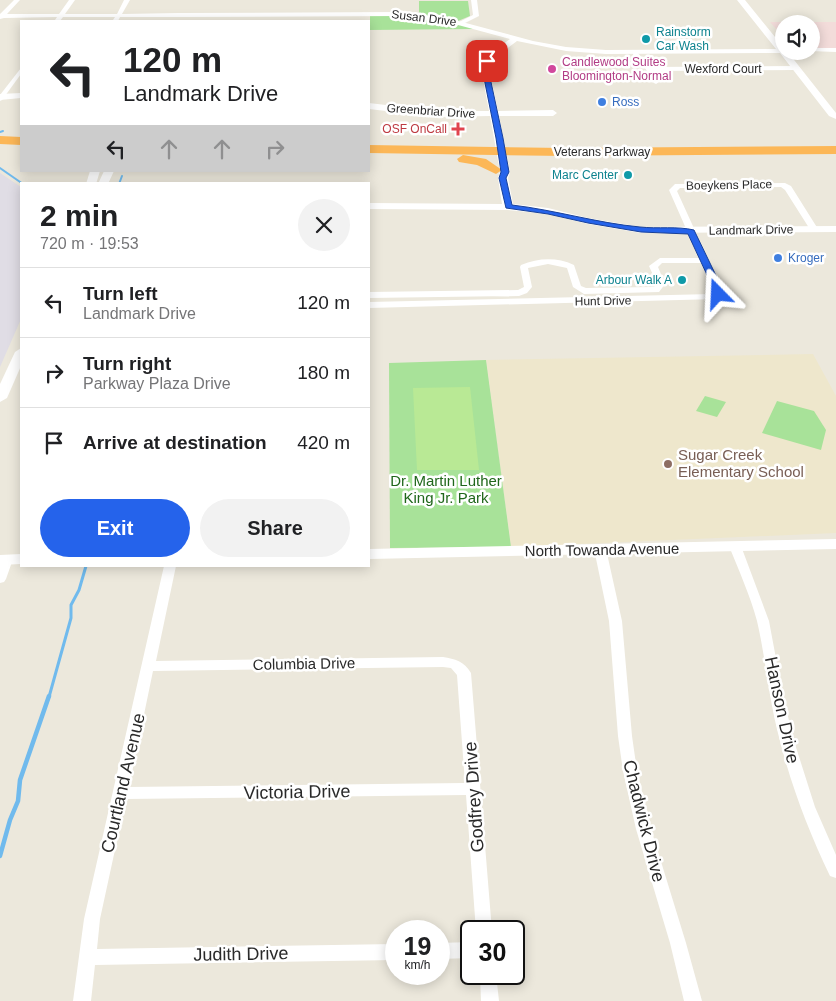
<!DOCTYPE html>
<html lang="en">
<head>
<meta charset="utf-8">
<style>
	:root { --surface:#fff; --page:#f2f2f2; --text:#202124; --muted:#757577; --line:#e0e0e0; --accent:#2563eb }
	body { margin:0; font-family:Helvetica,sans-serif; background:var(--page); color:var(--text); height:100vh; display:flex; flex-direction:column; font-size:19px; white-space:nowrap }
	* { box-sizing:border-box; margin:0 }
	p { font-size:16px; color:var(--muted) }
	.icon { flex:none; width:28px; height:28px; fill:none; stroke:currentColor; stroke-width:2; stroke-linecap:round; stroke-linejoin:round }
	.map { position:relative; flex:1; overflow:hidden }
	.side { position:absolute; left:20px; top:182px; width:350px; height:385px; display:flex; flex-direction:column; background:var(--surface); border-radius:0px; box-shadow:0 2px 12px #0003 }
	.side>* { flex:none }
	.banner { position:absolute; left:20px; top:20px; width:350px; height:152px; border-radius:0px; box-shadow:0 2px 12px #0003; background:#fff; color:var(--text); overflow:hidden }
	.controls { position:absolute; left:775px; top:15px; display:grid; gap:10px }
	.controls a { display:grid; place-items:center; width:45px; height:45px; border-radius:50%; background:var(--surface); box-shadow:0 2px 12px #0003; font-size:25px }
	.speed { position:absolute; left:385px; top:920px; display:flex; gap:10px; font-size:25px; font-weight:700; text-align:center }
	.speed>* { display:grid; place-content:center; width:65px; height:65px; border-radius:50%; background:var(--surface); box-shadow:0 2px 12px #0003; line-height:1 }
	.speed small { font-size:12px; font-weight:400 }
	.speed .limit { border:2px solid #111; border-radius:8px; background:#fff; color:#111 }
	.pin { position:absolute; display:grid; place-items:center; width:42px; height:42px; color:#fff; margin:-21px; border-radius:10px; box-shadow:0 2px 8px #0006 }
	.me { position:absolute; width:55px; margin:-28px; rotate:339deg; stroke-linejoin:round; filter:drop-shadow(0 0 4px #0008) }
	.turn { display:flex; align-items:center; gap:18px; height:105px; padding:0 20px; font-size:22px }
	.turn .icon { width:65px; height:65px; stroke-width:2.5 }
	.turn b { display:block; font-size:35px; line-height:42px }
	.lanes { display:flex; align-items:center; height:48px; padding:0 20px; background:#0003; justify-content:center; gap:25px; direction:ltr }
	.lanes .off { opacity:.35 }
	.round { display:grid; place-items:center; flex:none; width:52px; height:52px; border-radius:26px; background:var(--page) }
	.summary { display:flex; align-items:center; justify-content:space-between; height:85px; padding:0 20px }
	h1 { font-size:30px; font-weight:700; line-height:38px }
	.action { display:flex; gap:10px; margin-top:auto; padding:10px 20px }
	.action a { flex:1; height:58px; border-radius:30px; background:var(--accent); color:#fff; font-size:20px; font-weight:700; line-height:58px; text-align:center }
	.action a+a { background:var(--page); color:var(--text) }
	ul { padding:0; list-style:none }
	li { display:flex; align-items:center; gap:15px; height:70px; padding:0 20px; border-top:1px solid var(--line) }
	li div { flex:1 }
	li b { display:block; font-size:19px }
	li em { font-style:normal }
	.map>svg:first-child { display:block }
	.industrial { fill:#e0dde5 }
	.education { fill:#eee7cc }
	.medical { fill:#f3dcda }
	.green { fill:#a8e299 }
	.pitch { fill:#b9e995 }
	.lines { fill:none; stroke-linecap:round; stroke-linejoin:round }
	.stream-far2 { stroke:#70baed; stroke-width:2 }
	.stream-far1 { stroke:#70baed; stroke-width:3 }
	.stream { stroke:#70baed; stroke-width:4.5 }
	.street { fill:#fff; fill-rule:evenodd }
	.secondary { fill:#fff; fill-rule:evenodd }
	.highway { fill:#fcb757; fill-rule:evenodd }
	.route { fill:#2563eb; stroke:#184099 }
	.culture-dot { fill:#0f9aa8; stroke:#fff; stroke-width:2 }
	.hotel-dot { fill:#d1479c; stroke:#fff; stroke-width:2 }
	.shop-dot { fill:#3f7fe0; stroke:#fff; stroke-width:2 }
	.health-dot { fill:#e0444e; stroke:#fff; stroke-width:2 }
	.education-dot { fill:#8d6e63; stroke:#fff; stroke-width:2 }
	.labels { text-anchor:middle; stroke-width:5; stroke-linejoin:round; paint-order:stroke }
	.far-street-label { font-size:12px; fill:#2a2a2a; stroke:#fff }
	.far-culture-label { font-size:12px; fill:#0d838f; stroke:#fff; text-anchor:end }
	.far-hotel-label { font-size:12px; fill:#b23c85; stroke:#fff; text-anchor:start }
	.far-shop-label { font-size:12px; fill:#366cbe; stroke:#fff; text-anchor:start }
	.far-health-label { font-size:12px; fill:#be3a42; stroke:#fff; text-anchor:end }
	.education-label { font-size:15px; fill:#785e54; stroke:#fff; text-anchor:start }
	.park-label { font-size:15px; fill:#20671b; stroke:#fff }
	.street-label { font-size:15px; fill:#2a2a2a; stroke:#fff }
	.near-street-label { font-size:18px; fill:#2a2a2a; stroke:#fff }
</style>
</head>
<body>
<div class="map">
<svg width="836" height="1001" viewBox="0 0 836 1001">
	<rect width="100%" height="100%" fill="#ece8dc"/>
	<!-- industrial -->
	<path class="industrial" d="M0 173 21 187V319L0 367Z"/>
	<!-- education -->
	<path class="education" d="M813 354 836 396V533L511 547 486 360Z"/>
	<!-- medical -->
	<path class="medical" d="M770 22H836V49H811V24H784V38Z"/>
	<!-- green -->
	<g class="green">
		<path d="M419 1H468L470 16 458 21 474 29 370 30V15L419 17Z"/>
		<path d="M486 360 511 547 390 548 389 363Z"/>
		<path d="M705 396 726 402 717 417 696 411Z"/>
		<path d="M777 401 814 411 826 430 821 450 762 433Z"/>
	</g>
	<!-- pitch -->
	<path class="pitch" d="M470 387 479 470H417L413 388Z"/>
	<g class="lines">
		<!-- stream-far2 -->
		<g class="stream-far2">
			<path d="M0 132 3 131"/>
			<path d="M0 168 23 184"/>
			<path d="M119 184 122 176"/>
		</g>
		<!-- stream-far1 -->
		<path class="stream-far1" d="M49 697 71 618V605L79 590 86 566"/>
		<!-- stream -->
		<path class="stream" d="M0 856 10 820 18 801 20 780 49 696"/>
		<!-- street -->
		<g class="street">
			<path d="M14 0H20L7 14H59L69 0H75L65 14H117L124 0H130L122 14 179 13 182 15 179 17H120L118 21 113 20 115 17H63L60 21 55 20 57 17 4 18 0 19V14Z"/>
			<path d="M471 0H477L479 16 463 24H459V22L473 15Z"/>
			<path d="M811 48H836V52L809 51H811Z"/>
			<path d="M632 51H636L650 67 797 66 800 68 797 70 652 71 659 82 656 84 654 83 642 63 634 57Z"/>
			<path d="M21 68V74L2 100 0 101V95Z"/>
			<path d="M785 183 791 186 818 229 817 231H811L785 190 781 187 680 188 677 191 722 290 723 294 718 299 369 308V302L713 294 714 290 701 263H662L658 267 665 284 659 292 584 294 573 287 567 268 548 264 528 268 532 287 527 293 519 296 369 298V292L518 290 524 287 520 267 521 265C539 258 556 257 574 265L581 286 586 288 654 287 657 284 649 266 660 258H699L669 190 675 184Z"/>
			<path d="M735 542 741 546 769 621 783 696 794 741 815 807 836 855V878L830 876C809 832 792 788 780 741 769 701 766 660 757 621 750 595 739 571 729 546Z"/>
			<path d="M600 545 606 549 622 621 632 736 637 771 651 829 686 943 702 1001H684L670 943 636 829 623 771 618 736 609 621 594 549Z"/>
			<path d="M7 555 13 559 6 579 4 582 0 583V562L3 556Z"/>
			<path d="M164 566H176L156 661 443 657C455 659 464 661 471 673L492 931H476L466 795 126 799 100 919 97 949 396 944V960L95 965 91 1001H73L84 919ZM443 667 451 668 457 675 465 783 129 787 153 671Z"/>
			<path d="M471 942V958L439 959V943Z"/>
			<path d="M480 974H496L499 1001H481Z"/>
		</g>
		<!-- secondary -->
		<g class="secondary">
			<path d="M737 0H745L784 48V51H787L836 113V119L829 116 780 53 606 54 566 51 517 41 493 59 489 69 498 111 553 110 557 113 553 116H499L510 172 508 178 513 204 548 208 588 218 641 227 836 226V232L641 233 588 224 548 214 508 210 369 209V203L502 204 498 178 500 172 490 116 436 117 369 109V103L436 111H489L481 69 487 56 510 39 447 22 400 16 179 17 175 15 179 13 400 12 447 18 533 41 566 47 606 50 776 49Z"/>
			<path d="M21 93V98L0 100V94Z"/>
			<path d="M90 171H100L96 184H86Z"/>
			<path d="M104 171H114L108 184H98Z"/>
			<path d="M21 348V366L7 398 0 402V384L15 352Z"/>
			<path d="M836 539V549L369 559V549Z"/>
			<path d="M21 554V564L0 565V555Z"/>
		</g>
		<!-- highway -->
		<g class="highway">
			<path d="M0 136 21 137V145L0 144Z"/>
			<path d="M369 145 565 148 836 146V154L565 156 369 153Z"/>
			<path d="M463 155 486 159 502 170 496 174 477 165 459 162 457 159Z"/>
		</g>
	</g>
	<!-- route -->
	<path class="route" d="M485 60 490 61 488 68 503 138 509 172 506 178 512 205C555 210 597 223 640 227 658 229 677 226 694 230L723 290 722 296H715L714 290 688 234 641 232 588 223 548 214 506 208 499 178 501 172 496 138 482 68Z"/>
	<!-- markers -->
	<g class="culture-dot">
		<circle cx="646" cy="39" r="5"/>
		<circle cx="628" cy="175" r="5"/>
		<circle cx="682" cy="280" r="5"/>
	</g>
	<circle class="hotel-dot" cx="552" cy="69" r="5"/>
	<g class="shop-dot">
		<circle cx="602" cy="102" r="5"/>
		<circle cx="778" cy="258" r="5"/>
	</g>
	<path class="health-dot" d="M455.5 121.5h5v5h5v5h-5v5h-5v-5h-5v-5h5z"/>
	<circle class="education-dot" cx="668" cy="464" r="5"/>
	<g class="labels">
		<!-- far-street labels -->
		<g class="far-street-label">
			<text transform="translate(424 18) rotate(7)" y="4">Susan Drive</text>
			<text x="723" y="73">Wexford Court</text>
			<text transform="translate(431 111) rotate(4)" y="4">Greenbriar Drive</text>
			<text x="602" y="156">Veterans Parkway</text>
			<text transform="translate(729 185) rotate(-1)" y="4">Boeykens Place</text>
			<text transform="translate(751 230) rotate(-1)" y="4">Landmark Drive</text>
			<text transform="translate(603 301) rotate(-1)" y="4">Hunt Drive</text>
		</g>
		<!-- far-culture labels -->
		<g class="far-culture-label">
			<text x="656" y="36" text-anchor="start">Rainstorm<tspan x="656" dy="14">Car Wash</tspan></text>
			<text x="618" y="179">Marc Center</text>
			<text x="672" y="284">Arbour Walk A</text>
		</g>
		<!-- far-hotel labels -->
		<g class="far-hotel-label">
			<text x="562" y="66">Candlewood Suites<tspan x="562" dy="14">Bloomington-Normal</tspan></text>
		</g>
		<!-- far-shop labels -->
		<g class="far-shop-label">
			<text x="612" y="106">Ross</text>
			<text x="788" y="262">Kroger</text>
		</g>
		<!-- far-health labels -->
		<g class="far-health-label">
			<text x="447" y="133">OSF OnCall</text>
		</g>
		<!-- education labels -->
		<g class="education-label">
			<text x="678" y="460">Sugar Creek<tspan x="678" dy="17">Elementary School</tspan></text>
		</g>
		<!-- park labels -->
		<g class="park-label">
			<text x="446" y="486">Dr. Martin Luther<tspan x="446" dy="17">King Jr. Park</tspan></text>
		</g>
		<!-- street labels -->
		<g class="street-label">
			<text transform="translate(602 550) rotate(-1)" y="5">North Towanda Avenue</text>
			<text transform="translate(304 664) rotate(-1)" y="5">Columbia Drive</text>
		</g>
		<!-- near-street labels -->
		<g class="near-street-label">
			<text transform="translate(782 710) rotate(78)" y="6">Hanson Drive</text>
			<text transform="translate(123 783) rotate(-77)" y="6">Courtland Avenue</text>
			<text transform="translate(297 792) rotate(-1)" y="6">Victoria Drive</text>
			<text transform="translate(474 797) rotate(-94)" y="6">Godfrey Drive</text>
			<text transform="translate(644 821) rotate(76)" y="6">Chadwick Drive</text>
			<text transform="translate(241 954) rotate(-1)" y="6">Judith Drive</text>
		</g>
	</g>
</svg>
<div class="controls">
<a><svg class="icon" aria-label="sound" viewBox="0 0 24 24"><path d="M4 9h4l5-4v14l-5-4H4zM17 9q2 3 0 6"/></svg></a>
</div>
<div class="speed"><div>19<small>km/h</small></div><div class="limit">30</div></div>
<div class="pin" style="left:487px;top:61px;background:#d93025"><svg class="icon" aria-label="arrive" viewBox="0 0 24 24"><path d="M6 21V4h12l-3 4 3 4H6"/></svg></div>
<svg class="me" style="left:718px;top:294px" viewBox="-20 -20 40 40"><path d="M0-17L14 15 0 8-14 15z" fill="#2563eb" stroke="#fff" stroke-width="4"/></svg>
<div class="banner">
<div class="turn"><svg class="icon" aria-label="left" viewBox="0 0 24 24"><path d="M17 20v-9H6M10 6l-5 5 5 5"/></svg><div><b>120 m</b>Landmark Drive</div></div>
<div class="lanes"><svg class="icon" aria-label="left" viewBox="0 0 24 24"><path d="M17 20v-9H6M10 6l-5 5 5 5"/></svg><svg class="icon off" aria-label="ahead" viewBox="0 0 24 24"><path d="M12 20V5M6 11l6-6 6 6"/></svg><svg class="icon off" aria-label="ahead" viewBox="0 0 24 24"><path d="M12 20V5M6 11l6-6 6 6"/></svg><svg class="icon off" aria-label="right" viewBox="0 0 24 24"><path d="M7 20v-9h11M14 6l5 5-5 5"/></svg></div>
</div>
<section class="side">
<div class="summary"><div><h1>2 min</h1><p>720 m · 19:53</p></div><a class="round"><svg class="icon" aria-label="close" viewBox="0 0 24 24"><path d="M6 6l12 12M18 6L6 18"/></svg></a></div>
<ul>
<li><svg class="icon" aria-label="left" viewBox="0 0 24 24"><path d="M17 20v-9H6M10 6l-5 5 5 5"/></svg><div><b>Turn left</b><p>Landmark Drive</p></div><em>120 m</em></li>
<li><svg class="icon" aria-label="right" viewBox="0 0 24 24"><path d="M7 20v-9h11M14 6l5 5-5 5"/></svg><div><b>Turn right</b><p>Parkway Plaza Drive</p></div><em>180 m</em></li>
<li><svg class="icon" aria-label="arrive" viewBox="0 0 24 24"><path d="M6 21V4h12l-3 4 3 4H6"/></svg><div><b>Arrive at destination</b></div><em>420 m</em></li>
</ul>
<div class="action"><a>Exit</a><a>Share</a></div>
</section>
</div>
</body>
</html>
